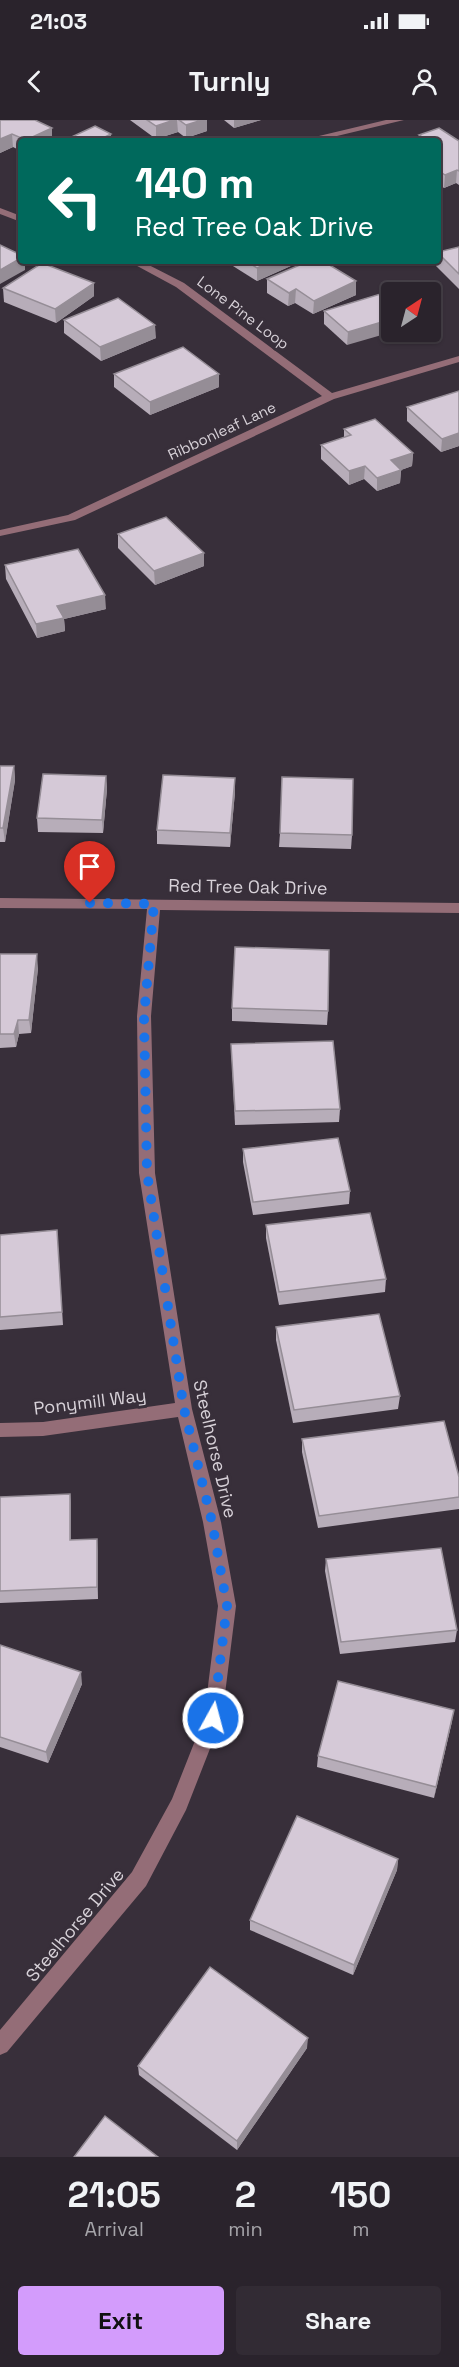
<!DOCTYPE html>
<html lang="en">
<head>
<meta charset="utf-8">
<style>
	:root { --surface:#2a232c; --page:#322b34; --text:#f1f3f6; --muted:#a5a4a9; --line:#464048; --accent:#d39cfc }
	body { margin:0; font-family:"Space Grotesk",sans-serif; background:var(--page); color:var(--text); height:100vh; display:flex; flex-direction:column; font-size:22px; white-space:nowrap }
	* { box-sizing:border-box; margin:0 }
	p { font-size:20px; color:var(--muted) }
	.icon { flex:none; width:33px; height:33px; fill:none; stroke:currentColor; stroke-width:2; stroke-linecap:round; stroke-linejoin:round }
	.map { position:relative; height:2037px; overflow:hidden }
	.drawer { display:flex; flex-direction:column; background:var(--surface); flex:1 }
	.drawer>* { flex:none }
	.hud { position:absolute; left:18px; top:18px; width:423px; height:126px; border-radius:6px; box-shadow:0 2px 4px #0004,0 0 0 2px var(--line); background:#00695c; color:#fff; overflow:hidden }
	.needle { width:39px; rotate:36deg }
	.fabs { position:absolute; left:381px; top:162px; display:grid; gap:12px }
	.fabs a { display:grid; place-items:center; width:60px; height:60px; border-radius:6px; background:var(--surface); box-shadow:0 2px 4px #0004,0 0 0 2px var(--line); font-size:30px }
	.pin { position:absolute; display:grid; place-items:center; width:51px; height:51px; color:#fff; margin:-62px -26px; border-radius:50% 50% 50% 0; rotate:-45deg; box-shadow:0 0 6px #0007 }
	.pin .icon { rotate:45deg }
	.me { position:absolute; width:66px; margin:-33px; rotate:7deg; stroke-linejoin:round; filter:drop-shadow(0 0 4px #0008) }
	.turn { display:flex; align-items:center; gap:21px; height:126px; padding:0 18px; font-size:27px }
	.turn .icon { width:78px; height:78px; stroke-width:2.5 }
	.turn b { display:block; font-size:42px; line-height:51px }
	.eta { display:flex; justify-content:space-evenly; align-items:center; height:102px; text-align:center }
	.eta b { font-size:36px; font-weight:800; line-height:42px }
	.button { display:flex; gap:12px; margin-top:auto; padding:12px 18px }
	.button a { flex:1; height:69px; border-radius:6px; background:var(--accent); color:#111; font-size:24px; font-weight:800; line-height:69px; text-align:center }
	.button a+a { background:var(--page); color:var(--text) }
	.status { display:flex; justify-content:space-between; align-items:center; height:42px; padding:0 30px; background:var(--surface); direction:ltr }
	.status svg { height:16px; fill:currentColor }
	header { display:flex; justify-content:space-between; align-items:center; height:78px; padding:0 18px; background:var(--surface); font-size:27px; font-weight:800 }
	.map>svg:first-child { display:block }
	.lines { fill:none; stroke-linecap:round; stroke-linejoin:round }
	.minor { fill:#946d77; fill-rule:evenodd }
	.wall { fill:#b7adb9 }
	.shaded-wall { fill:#958d96 }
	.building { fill:#d5c9d7; stroke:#958d96; stroke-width:1.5 }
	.route { stroke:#1a73e8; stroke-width:10; stroke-dasharray:0 18 }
	.labels { text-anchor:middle; stroke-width:6; stroke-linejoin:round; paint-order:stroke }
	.far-street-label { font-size:15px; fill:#d7d1d8; stroke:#382f3a }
	.street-label { font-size:18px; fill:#d7d1d8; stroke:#382f3a }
</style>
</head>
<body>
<div class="status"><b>21:03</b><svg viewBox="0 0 49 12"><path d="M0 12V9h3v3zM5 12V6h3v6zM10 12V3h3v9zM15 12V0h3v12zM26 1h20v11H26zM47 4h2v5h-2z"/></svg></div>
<header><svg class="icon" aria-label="back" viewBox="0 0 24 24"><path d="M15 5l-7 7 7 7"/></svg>Turnly<svg class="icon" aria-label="person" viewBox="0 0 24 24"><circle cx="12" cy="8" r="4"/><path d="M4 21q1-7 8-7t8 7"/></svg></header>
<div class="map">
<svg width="459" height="2037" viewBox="0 0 459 2037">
	<rect width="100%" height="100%" fill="#382f3a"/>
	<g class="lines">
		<!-- minor -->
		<g class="minor">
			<path d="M386 0H404L316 21H298Z"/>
			<path d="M0 88 21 96V102L0 94Z"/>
			<path d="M128 141H141L184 163 332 273 459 236V242L334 279 75 400 0 416V410L68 395 322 276 176 167Z"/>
			<path d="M0 778 459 783V793L160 790 151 896 155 1053 192 1289 221 1402 236 1486 222 1598 186 1690 146 1766 7 1932 0 1935V1910L132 1752 172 1679 204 1598 218 1486 203 1402 178 1297 43 1316 0 1317V1303L43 1302 175 1283 139 1053 137 896 147 789 0 788Z"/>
		</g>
	</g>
	<!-- wall -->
	<g class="wall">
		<path d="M0 0 52 8V21H21V31L13 27 0 33Z"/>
		<path d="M130 0H207V11L186 18 178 12 156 19Z"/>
		<path d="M224 0H261L234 8Z"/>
		<path d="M419 15 459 21V65L456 63 444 68 438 64V21H418Z"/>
		<path d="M459 127V169L436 146 437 141H438V132Z"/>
		<path d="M225 141H302L257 161Z"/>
		<path d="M267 159 356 161V175L313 194 295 183 288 186 267 173Z"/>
		<path d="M94 163V176L56 203 4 182 3 168Z"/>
		<path d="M397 169 347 225 324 204V191Z"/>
		<path d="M64 200 156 218 101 241 64 213Z"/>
		<path d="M114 254 219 267 150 295 114 267Z"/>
		<path d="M459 271V326L441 332 407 301V287Z"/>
		<path d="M344 309 413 333 412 346 401 350 400 363 377 371 364 359 349 365 321 339V325L344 318Z"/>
		<path d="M118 414 204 433V446L155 465 118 428Z"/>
		<path d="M5 445 106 489 64 499 65 511 37 518 6 459Z"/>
		<path d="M0 646H14L15 660 5 722H0Z"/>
		<path d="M106 656 107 669 103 713 38 712 37 698Z"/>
		<path d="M235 658V672L230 727 157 724V710Z"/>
		<path d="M280 713 352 715 351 729 279 727Z"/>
		<path d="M0 834 38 848 31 913 19 914 16 927 0 928Z"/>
		<path d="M232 888 328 891 327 905 232 901Z"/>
		<path d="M231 924 340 989 339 1002 235 1005Z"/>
		<path d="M243 1029 350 1071 349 1084 253 1095 243 1042Z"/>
		<path d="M266 1105 386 1159 385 1172 279 1185 266 1118Z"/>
		<path d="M57 1110 63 1205 0 1210V1115Z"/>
		<path d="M276 1207 400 1276 398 1289 293 1303 276 1220Z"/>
		<path d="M302 1319 459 1357V1389L318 1408 302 1332Z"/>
		<path d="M70 1374 71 1386V1420L98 1431V1479L0 1483V1377Z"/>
		<path d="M326 1439 457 1510 455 1522 340 1534 325 1451Z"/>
		<path d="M0 1525 82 1564 48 1643 0 1627Z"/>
		<path d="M452 1601 434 1678 317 1647 318 1636Z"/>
		<path d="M398 1739 397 1750 353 1855 250 1810V1800Z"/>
		<path d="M307 1928 237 2030 139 1955 138 1946Z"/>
	</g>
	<!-- shaded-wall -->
	<g class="shaded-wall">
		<path d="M174 0H177L178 12 156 19V6Z"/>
		<path d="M202 0H207V11L186 18V5Z"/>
		<path d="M234 0H261L234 8Z"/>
		<path d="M52 8V21H26V20Z"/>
		<path d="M12 14 13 27 0 33V19Z"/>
		<path d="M111 14V21H101V19Z"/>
		<path d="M457 50 456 63 444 68 445 55Z"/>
		<path d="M21 138V141H25V150L0 164V150Z"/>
		<path d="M273 141H302L257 161V148Z"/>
		<path d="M356 161V175L313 194 314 181Z"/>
		<path d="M94 163V176L56 203 55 189Z"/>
		<path d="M296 169 295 183 288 186 289 173Z"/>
		<path d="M392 199V212L347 225 348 212Z"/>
		<path d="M155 205 156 218 101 241 100 227Z"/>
		<path d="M219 254V267L150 295V282Z"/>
		<path d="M459 313V326L441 332 442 319Z"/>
		<path d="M413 333 412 346 401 350 400 363 377 371V358L391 340Z"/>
		<path d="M365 346 364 359 349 365V351Z"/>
		<path d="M204 433V446L155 465 154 451Z"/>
		<path d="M105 475 106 489 64 499 65 511 37 518 36 504 57 486Z"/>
		<path d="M14 646 15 660 5 722 3 708Z"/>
		<path d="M106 656 107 669 103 713 102 700Z"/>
		<path d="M235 658V672L230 727V713Z"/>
		<path d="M37 834 38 848 31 913 29 900Z"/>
		<path d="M18 900 19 914 16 927 14 914Z"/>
		<path d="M70 1374 71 1386V1432L70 1420Z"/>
		<path d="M97 1419 98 1431V1479L97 1467Z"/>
		<path d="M81 1552 82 1564 48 1643 46 1632Z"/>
		<path d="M454 1590 452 1601 434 1678 436 1667Z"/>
		<path d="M398 1739 397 1750 353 1855 354 1845Z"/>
		<path d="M308 1918 307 1928 237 2030V2021Z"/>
	</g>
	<!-- building -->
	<g class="building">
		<path d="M0 0H35L52 8 26 20 12 14 0 19Z"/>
		<path d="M147 0H174L156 6Z"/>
		<path d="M179 0H202L186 5Z"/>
		<path d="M95 6 111 14 101 19 106 21H63Z"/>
		<path d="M439 8 459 21V51L457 50 445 55 438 50V21H424L427 20 419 15Z"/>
		<path d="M0 125 21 135V138L0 150Z"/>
		<path d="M459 127V154L438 133V132Z"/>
		<path d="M246 141H273L257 148Z"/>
		<path d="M309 141H323L356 161 314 181 296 169 289 173 267 159Z"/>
		<path d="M42 143 94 163 55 189 3 168Z"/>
		<path d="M397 169 401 172H392V199L348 212 324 191Z"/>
		<path d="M118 178 155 205 100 227 64 200Z"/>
		<path d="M183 227 219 254 150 282 114 254Z"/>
		<path d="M459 271V313L442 319 407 287Z"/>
		<path d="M375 299 413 333 391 340 401 350 377 358 365 346 349 351 321 325 351 315 344 309Z"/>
		<path d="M166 397 204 433 154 451 118 414Z"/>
		<path d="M78 429 105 475 57 486 64 498 36 504 5 445Z"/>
		<path d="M0 646H14L3 708H0Z"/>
		<path d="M43 654 106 656 102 700 37 698Z"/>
		<path d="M163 655 235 658 230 713 157 710Z"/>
		<path d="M282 657 353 659 352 715 280 713Z"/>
		<path d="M235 827 329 830 328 891 232 888Z"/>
		<path d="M0 834H37L29 900H18L14 914H0Z"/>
		<path d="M333 921 340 989 235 991 231 924Z"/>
		<path d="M338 1018 350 1071 253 1082 243 1029Z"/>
		<path d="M370 1093 386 1159 279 1172 266 1105Z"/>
		<path d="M57 1110 62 1192 0 1197V1115Z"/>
		<path d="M379 1194 400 1276 294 1290 276 1207Z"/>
		<path d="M444 1301 459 1357V1377L319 1396 302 1319Z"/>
		<path d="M70 1374V1420L97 1419V1467L0 1471V1377Z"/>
		<path d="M441 1428 457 1510 341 1522 326 1439Z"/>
		<path d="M0 1525 81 1552 46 1632 0 1617Z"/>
		<path d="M338 1561 454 1590 436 1667 318 1636Z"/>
		<path d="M297 1696 398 1739 354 1845 250 1800Z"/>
		<path d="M210 1847 308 1918 237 2021 138 1946Z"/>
		<path d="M105 1996 158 2037H74Z"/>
	</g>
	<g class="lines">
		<!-- route -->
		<path class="route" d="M90 783 154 784 144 896 147 1053 184 1289 212 1402 227 1486 213 1598"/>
	</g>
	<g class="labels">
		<!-- far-street labels -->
		<g class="far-street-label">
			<text transform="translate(243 193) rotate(37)" y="5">Lone Pine Loop</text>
			<text transform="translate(222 311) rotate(-25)" y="5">Ribbonleaf Lane</text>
		</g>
		<!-- street labels -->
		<g class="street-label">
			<text transform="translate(248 767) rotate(1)" y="6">Red Tree Oak Drive</text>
			<text transform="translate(90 1282) rotate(-7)" y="6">Ponymill Way</text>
			<text transform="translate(215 1329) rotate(77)" y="6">Steelhorse Drive</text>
			<text transform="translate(75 1805) rotate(-50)" y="6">Steelhorse Drive</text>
		</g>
	</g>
</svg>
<div class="fabs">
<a><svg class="needle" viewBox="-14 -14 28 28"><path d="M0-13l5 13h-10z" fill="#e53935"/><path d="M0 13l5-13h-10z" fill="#a5a4a9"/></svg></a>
</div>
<div class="pin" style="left:90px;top:783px;background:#d93025"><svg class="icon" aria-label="arrive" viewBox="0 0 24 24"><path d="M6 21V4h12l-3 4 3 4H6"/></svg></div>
<svg class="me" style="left:213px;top:1598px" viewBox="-20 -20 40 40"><circle r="17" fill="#1a73e8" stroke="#fff" stroke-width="3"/><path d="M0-11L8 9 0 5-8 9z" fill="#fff"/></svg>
<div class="hud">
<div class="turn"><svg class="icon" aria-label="left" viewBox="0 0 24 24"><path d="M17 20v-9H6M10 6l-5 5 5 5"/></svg><div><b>140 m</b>Red Tree Oak Drive</div></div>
</div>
</div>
<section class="drawer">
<div class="eta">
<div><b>21:05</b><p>Arrival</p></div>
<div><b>2</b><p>min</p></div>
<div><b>150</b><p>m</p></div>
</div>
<div class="button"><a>Exit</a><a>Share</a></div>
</section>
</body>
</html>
